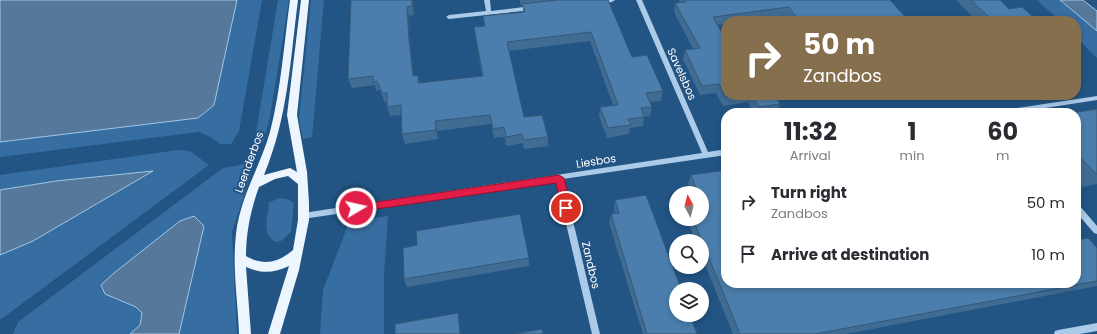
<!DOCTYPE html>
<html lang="en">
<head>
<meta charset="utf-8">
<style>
	:root { --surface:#fff; --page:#f2f2f3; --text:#2b2b33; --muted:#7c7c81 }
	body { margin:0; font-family:Poppins,sans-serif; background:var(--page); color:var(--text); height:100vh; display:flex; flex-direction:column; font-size:15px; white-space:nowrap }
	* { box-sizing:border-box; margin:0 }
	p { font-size:13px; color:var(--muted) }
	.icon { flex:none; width:22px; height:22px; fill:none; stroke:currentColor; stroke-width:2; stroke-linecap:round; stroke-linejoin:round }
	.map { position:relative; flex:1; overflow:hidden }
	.drawer { position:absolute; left:721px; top:108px; width:360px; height:180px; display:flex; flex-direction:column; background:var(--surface); border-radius:16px; box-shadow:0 2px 6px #0003 }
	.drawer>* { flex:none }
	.hud { position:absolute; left:721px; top:16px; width:360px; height:84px; border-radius:16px; box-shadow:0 2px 6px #0003; background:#856f4d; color:#fff; overflow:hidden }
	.needle { width:26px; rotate:353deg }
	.controls { position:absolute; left:669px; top:186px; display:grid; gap:8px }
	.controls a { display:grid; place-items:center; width:40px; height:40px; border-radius:50%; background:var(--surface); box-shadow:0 2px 6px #0003; font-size:20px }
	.pin { position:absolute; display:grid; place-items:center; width:34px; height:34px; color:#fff; margin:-17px; border:2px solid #fff; border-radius:50%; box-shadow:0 1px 4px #0007 }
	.me { position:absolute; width:44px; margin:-22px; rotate:81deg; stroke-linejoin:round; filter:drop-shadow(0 0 3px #0008) }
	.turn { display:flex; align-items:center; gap:14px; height:84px; padding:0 16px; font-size:18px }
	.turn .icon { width:52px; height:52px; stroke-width:2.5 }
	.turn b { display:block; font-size:28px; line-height:34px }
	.eta { display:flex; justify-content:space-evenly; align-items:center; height:68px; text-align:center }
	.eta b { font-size:24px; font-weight:700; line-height:28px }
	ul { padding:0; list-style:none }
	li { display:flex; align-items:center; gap:12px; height:52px; padding:0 16px }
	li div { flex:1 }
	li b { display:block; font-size:15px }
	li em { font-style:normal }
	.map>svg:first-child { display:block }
	.green { fill:#366ea1 }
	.water { fill:#56799b; stroke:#9fc7e9 }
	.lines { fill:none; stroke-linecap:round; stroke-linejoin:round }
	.minor { fill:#abcbe8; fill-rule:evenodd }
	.major { fill:#edf5fe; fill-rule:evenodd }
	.wall { fill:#406c94 }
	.shaded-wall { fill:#345878 }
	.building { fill:#4b7eac; stroke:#345878 }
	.route { fill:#e11d48; stroke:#92132f }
	.labels { text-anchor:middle; stroke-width:4; stroke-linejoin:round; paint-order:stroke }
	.street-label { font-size:11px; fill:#fff; stroke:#225484 }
</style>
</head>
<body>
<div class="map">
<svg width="1097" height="334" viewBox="0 0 1097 334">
	<rect width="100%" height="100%" fill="#225484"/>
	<!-- green -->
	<g class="green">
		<path d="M237 0H262L239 131 231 144H220L212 138 199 132 0 157V142L198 118 214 105Z"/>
		<path d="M278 0H289L270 117 263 143 255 139Z"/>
		<path d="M311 0H324L312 137 303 139 299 119Z"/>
		<path d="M1037 0H1060L1097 31V58L1076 37V21H1060Z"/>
		<path d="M178 150 190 151 209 165 0 320V255L33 241 152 172 56 181 0 190V175Z"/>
		<path d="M255 162 232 232 237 334H179L203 226 105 294 136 307 142 313 140 325 130 334H13L18 322 223 168Z"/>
		<path d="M279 198 287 199 294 203 291 232 281 241 275 242C262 233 267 219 269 206L268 203Z"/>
		<path d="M388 216 384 274V334H320L323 290 348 225 361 220Z"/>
	</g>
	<!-- water -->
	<g class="water">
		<path d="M0 0H237L214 105 198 118 0 142Z"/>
		<path d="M1060 0H1083L1097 11V31Z"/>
		<path d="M153 171 33 241 0 255V190L56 181Z"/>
		<path d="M194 216 204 226 179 334H130L140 325 142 313 136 307 105 294 101 285 114 273 180 221Z"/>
	</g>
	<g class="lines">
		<!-- minor -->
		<g class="minor">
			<path d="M484 0H490L491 11 532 6 535 8 532 10 449 19 446 17 449 15 486 11Z"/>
			<path d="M598 0H615L612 2 600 3 598 2Z"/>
			<path d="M636 0H642L708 152 726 149V155L563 179 600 334H592L556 181 303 219 300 218 299 216 300 214 303 213 702 153Z"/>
			<path d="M1097 96V100L1013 113H994L997 111Z"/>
			<path d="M1076 204 1079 205 1097 226V234L1094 233 1076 212Z"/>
			<path d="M1097 323V331L1080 334H1054L1055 331 1058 330Z"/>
		</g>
		<!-- major -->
		<path class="major" d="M290 0H298C290 62 288 117 264 175L290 168 297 172 287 115 301 0H309L297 115 307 172 309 203V220L299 270 280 334H268L289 266C274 273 262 274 246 267L251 334H239C238 301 232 267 236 234 240 197 260 167 270 132 281 89 284 44 290 0ZM288 176 298 184V220L293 250C278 263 263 266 246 256 246 232 251 209 259 187L275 179Z"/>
	</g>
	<!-- wall -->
	<g class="wall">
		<path d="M351 0H413L414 15 409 16 411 49 414 76 418 75 420 83 482 76 474 27 484 26 483 16 523 12V6H521L520 0H608L632 57 663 91 661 101 649 102 652 107 650 116 644 117 643 126 630 128 629 134 607 138 599 116 600 107 613 105 590 41 509 51 524 117 548 137V146L524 149 523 143 506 146 505 137 494 138 491 124 437 131 438 139 405 144 402 134 401 115 390 116 387 107V102L385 103 380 90 376 91 375 85 352 88 348 79Z"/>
		<path d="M679 0H890L909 21H789L786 17 753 21H726V24L717 25 726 95H775L780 104 777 113H753L748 102 723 106 716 93 700 95 683 59 685 50 693 49 674 12 675 3H679Z"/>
		<path d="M956 0H1000L1009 9 1038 21H977Z"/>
		<path d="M1097 109V184L1082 187 1076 181V113Z"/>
		<path d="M726 170V283H1076L1097 248V286L846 334H733L702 257V241H695L687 219H702V193H692L688 184 691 175Z"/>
		<path d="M615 200 697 334H643L609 223 611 214 615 213 614 209Z"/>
		<path d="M529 258V266L407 287 404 279Z"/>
	</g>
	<!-- shaded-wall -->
	<g class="shaded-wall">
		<path d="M412 0H413L414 15 412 6Z"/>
		<path d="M407 7 409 16 411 49 415 85 413 76 409 40Z"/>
		<path d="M435 121 437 131 438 139 436 130Z"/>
		<path d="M458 313 460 321 461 334H460Z"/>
	</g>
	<!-- building -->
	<g class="building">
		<path d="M351 0H412V6L407 7 409 40 413 76 418 75V83L483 76 474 27 485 26 483 16 525 12 522 4 557 0H608L632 57 647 55 663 91 646 93 652 107 641 108 644 117 628 119 631 125 608 128 600 107 618 105 591 32 507 42 524 117 542 115 548 137 524 140 522 134 506 137 504 127 493 129 490 115 435 121 436 130 402 134 401 105 387 107V93H382L377 81 373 82V76L348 79Z"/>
		<path d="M684 0H890L909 21H799L789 7 713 17 726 40V95H738L725 97 719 84 702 86 685 50 700 48 675 3 686 2Z"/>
		<path d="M971 0H1000L1009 9 1022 7 1038 21H993Z"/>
		<path d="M752 95H775L780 104 759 107Z"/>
		<path d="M1097 109V174H1096L1076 153V113H1072Z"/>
		<path d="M726 170V283H1076V240L1088 238 1097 248V281L815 334H740L693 219H702V193H698L691 175Z"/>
		<path d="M646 195 681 289H676V315H690L697 334H647L611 214 619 213 615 200Z"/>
		<path d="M520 214 529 258 404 279 403 248 417 245 416 231Z"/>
		<path d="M458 313 460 334H395V324Z"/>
		<path d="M542 329 543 334H515Z"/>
	</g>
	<!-- route -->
	<path class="route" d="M559 175 564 178 571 208 570 211H563L561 208 556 183 356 212 353 211 351 208 353 206 356 205Z"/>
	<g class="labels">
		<!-- street labels -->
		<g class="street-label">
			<text transform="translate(682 74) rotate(66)" y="4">Savelsbos</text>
			<text transform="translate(596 161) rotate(-9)" y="4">Liesbos</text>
			<text transform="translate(249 162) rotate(-70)" y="4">Leenderbos</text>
			<text transform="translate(591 265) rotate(77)" y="4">Zandbos</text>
		</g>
	</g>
</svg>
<div class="controls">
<a><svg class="needle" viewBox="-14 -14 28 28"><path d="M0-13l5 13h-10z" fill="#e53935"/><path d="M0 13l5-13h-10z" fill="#7c7c81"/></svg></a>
<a><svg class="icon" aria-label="search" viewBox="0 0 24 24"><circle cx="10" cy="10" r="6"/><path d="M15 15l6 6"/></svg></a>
<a><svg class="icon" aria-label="layers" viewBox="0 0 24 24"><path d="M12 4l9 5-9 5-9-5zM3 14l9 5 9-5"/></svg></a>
</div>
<div class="pin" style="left:566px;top:208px;background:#d93025"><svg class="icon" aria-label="arrive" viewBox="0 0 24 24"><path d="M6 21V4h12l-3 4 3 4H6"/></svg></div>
<svg class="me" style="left:356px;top:208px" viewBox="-20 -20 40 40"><circle r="17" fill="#e11d48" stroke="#fff" stroke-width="3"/><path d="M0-11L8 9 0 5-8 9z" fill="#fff"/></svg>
<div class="hud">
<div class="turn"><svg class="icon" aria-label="right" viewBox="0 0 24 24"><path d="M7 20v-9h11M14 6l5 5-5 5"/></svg><div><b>50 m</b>Zandbos</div></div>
</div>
<section class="drawer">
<div class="eta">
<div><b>11:32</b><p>Arrival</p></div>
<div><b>1</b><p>min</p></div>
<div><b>60</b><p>m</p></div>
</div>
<ul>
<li><svg class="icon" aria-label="right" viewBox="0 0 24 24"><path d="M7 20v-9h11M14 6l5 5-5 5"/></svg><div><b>Turn right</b><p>Zandbos</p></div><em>50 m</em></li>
<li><svg class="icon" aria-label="arrive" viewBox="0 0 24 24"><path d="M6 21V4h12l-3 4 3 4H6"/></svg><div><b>Arrive at destination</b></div><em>10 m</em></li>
</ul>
</section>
</div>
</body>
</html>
